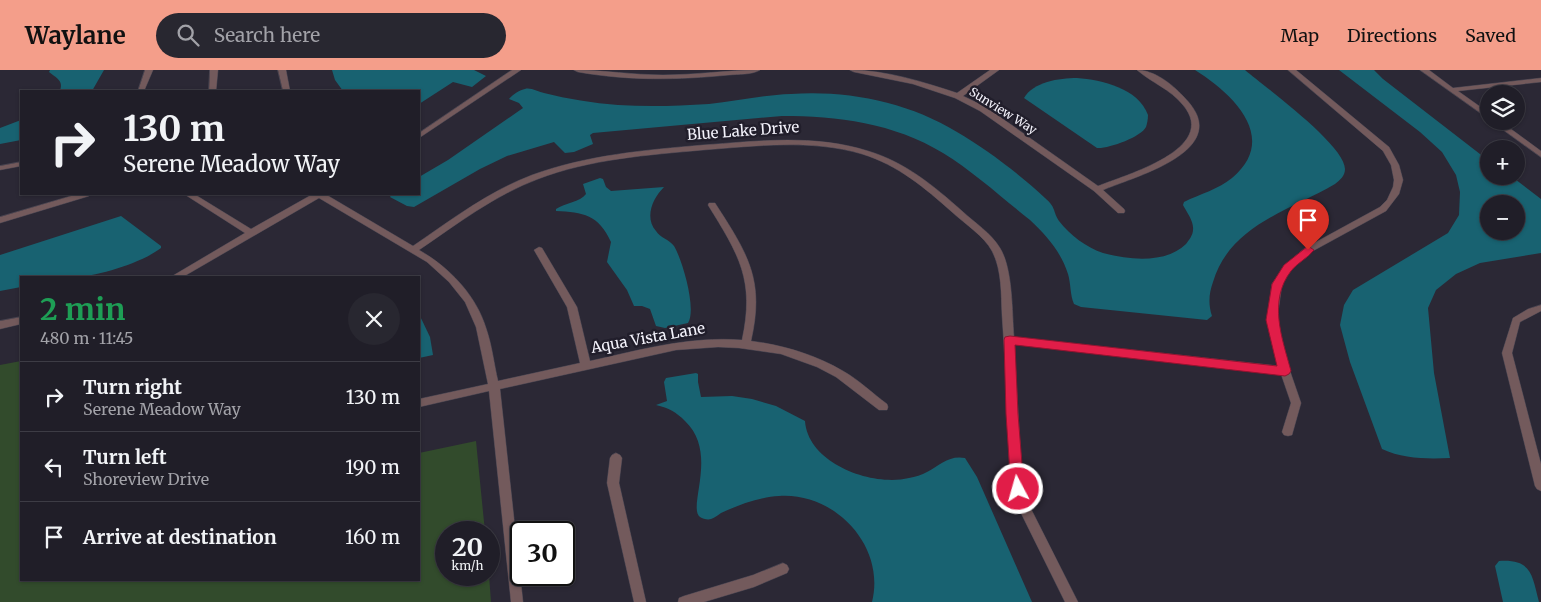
<!DOCTYPE html>
<html lang="en">
<head>
<meta charset="utf-8">
<style>
	:root { --surface:#201e28; --page:#282730; --text:#f1f3f6; --muted:#a2a2a8; --line:#3d3c45; --accent:#f49e8a }
	body { margin:0; font-family:Merriweather,serif; background:var(--page); color:var(--text); height:100vh; display:flex; flex-direction:column; font-size:19px; white-space:nowrap }
	* { box-sizing:border-box; margin:0 }
	p { font-size:16px; color:var(--muted) }
	.icon { flex:none; width:28px; height:28px; fill:none; stroke:currentColor; stroke-width:2; stroke-linecap:round; stroke-linejoin:round }
	.map { position:relative; flex:1; overflow:hidden }
	.panel { position:absolute; left:20px; top:206px; width:400px; height:305px; display:flex; flex-direction:column; background:var(--surface); border-radius:0px; box-shadow:0 1px 4px #0004,0 0 0 1px var(--line) }
	.panel>* { flex:none }
	.banner { position:absolute; left:20px; top:20px; width:400px; height:105px; border-radius:0px; box-shadow:0 1px 4px #0004,0 0 0 1px var(--line); background:#201e28; color:var(--text); overflow:hidden }
	.tools { position:absolute; left:1480px; top:15px; display:grid; gap:10px }
	.tools a { display:grid; place-items:center; width:45px; height:45px; border-radius:50%; background:var(--surface); box-shadow:0 1px 4px #0004,0 0 0 1px var(--line); font-size:25px }
	.speed { position:absolute; left:435px; top:451px; display:flex; gap:10px; font-size:25px; font-weight:700; text-align:center }
	.speed>* { display:grid; place-content:center; width:65px; height:65px; border-radius:50%; background:var(--surface); box-shadow:0 1px 4px #0004,0 0 0 1px var(--line); line-height:1 }
	.speed small { font-size:12px; font-weight:400 }
	.speed .limit { border:2px solid #111; border-radius:8px; background:#fff; color:#111 }
	.pin { position:absolute; display:grid; place-items:center; width:42px; height:42px; color:#fff; margin:-51px -21px; border-radius:50% 50% 50% 0; rotate:-45deg; box-shadow:0 0 5px #0007 }
	.pin .icon { rotate:45deg }
	.me { position:absolute; width:55px; margin:-28px; rotate:354deg; stroke-linejoin:round; filter:drop-shadow(0 0 4px #0008) }
	.turn { display:flex; align-items:center; gap:18px; height:105px; padding:0 20px; font-size:22px }
	.turn .icon { width:65px; height:65px; stroke-width:2.5 }
	.turn b { display:block; font-size:35px; line-height:42px }
	.round { display:grid; place-items:center; flex:none; width:52px; height:52px; border-radius:26px; background:var(--page) }
	.head { display:flex; align-items:center; justify-content:space-between; height:85px; padding:0 20px }
	h1 { font-size:30px; font-weight:700; line-height:38px; color:#1e9e55 }
	ul { padding:0; list-style:none }
	li { display:flex; align-items:center; gap:15px; height:70px; padding:0 20px; border-top:1px solid var(--line) }
	li div { flex:1 }
	li b { display:block; font-size:19px }
	li em { font-style:normal }
	header { display:flex; align-items:center; gap:30px; box-sizing:border-box; height:70px; padding:0 25px; background:var(--accent); color:#111 }
	header strong { font-size:24px }
	nav { display:flex; gap:28px; margin-inline-start:auto; font-size:18px }
	.search { width:350px; height:45px; background:var(--page); display:flex; align-items:center; gap:12px; box-sizing:border-box; padding:0 18px; border-radius:28px; color:var(--muted); font-size:19px }
	.map>svg:first-child { display:block }
	.green { fill:#324b2c }
	.water { fill:#186271; fill-rule:evenodd }
	.lines { fill:none; stroke-linecap:round; stroke-linejoin:round }
	.minor-casing { stroke:#474451; stroke-width:1 }
	.minor { fill:#735a5c; fill-rule:evenodd }
	.route { fill:#e11d48; stroke:#92132f }
	.labels { text-anchor:middle; stroke-width:5; stroke-linejoin:round; paint-order:stroke }
	.far-street-label { font-size:12px; fill:#f3f2fb; stroke:#211e2b }
	.street-label { font-size:15px; fill:#f3f2fb; stroke:#211e2b }
</style>
</head>
<body>
<header>
<strong>Waylane</strong>
<div class="search"><svg class="icon" aria-label="search" viewBox="0 0 24 24"><circle cx="10" cy="10" r="6"/><path d="M15 15l6 6"/></svg>Search here</div>
<nav><a>Map</a><a>Directions</a><a>Saved</a></nav>
</header>
<div class="map">
<svg width="1541" height="532" viewBox="0 0 1541 532">
	<rect width="100%" height="100%" fill="#2b2835"/>
	<!-- green -->
	<path class="green" d="M21 291V510H419V383L476 371 485 462H446V505H489L491 532H0V295Z"/>
	<!-- water -->
	<g class="water">
		<path d="M50 0H104L92 21H60C64 10 56 8 49 2Z"/>
		<path d="M332 0H474L486 6 472 17 453 12 419 34V21H343L335 10Z"/>
		<path d="M1195 0H1245C1265 17 1345 75 1345 99 1345 106 1340 110 1335 114 1289 141 1230 155 1213 212 1209 223 1208 234 1212 246L1207 250 1081 237 1074 234C1070 225 1071 214 1068 204 1061 182 1047 166 1030 150 1002 128 974 102 943 83 894 53 837 46 782 46L593 63 590 65 593 74 574 82 565 83 554 72 507 86 480 99 414 137 407 136 390 127 392 124H419V107L448 90 523 38 519 33 509 29C513 24 520 20 525 19 530 17 539 22 544 23 568 29 593 33 618 35 648 37 678 36 709 34 736 31 763 25 791 24 847 20 908 32 957 62 985 78 1022 106 1045 128 1056 137 1053 142 1059 151 1070 165 1087 178 1103 183 1128 190 1166 194 1186 174 1189 170 1193 165 1193 160 1194 151 1187 143 1183 135L1184 132C1200 124 1219 119 1232 108 1280 68 1232 23 1195 0Z"/>
		<path d="M1339 0H1374L1383 9 1489 91V106H1511L1541 129V183L1480 193 1456 204 1436 220 1428 238 1434 303 1450 388C1428 389 1403 389 1382 379L1350 292 1340 255 1344 235 1353 220 1448 163 1459 145 1460 122 1456 105 1442 82 1420 62ZM1489 134H1516V161H1489Z"/>
		<path d="M1077 8C1102 10 1138 18 1148 45 1148 49 1147 54 1146 57 1141 67 1108 79 1097 78L1024 28C1033 12 1059 8 1077 8Z"/>
		<path d="M21 50V70L0 74V58Z"/>
		<path d="M600 108 603 109 606 117 611 121 664 117C653 128 644 147 656 161 660 168 669 169 674 176 682 189 697 239 688 253L665 258 656 256 650 239 642 236H634L627 220 607 192 611 172C599 145 583 142 556 141V139C565 133 580 132 586 124L583 114Z"/>
		<path d="M121 146 161 176V178C140 194 97 206 72 208 55 209 38 208 21 208V217L0 221V185Z"/>
		<path d="M419 244 430 267 433 285 419 288Z"/>
		<path d="M696 303 698 304V312L701 327 732 326 752 329 776 336 805 351C808 394 873 417 909 408 915 407 922 405 927 402 940 395 949 385 965 388L977 407 1032 532H872C886 476 835 422 779 426 760 427 738 435 721 443 718 445 714 448 711 449 708 450 703 449 700 447 687 437 719 383 685 351 676 342 669 338 656 335L667 331 664 312 666 308Z"/>
		<path d="M1499 491C1532 489 1532 505 1539 532H1503L1495 496Z"/>
	</g>
	<g class="lines">
		<!-- minor casing -->
		<g class="minor-casing">
			<g id="minor">
				<path d="M145 0H153L144 21H138Z"/>
				<path d="M210 0H218L216 21H209Z"/>
				<path d="M278 0H286L290 21H283Z"/>
				<path d="M512 0H521L419 68V63Z"/>
				<path d="M574 0C604 0 633 5 663 5 695 5 727 0 760 0 752 5 738 4 729 5 678 10 629 11 578 2Z"/>
				<path d="M850 0C887 0 923 12 957 23L990 0H999L963 26 986 37 1098 116C1125 105 1220 79 1183 35 1170 19 1152 13 1137 0 1154 0 1172 14 1183 26 1191 34 1201 46 1199 59 1195 91 1129 109 1103 120L1124 139 1125 141 1124 143H1118L1094 121 980 41 955 28 913 14 854 2Z"/>
				<path d="M1288 0H1296L1389 77 1399 95 1403 110 1399 124 1386 141 1311 182 1291 199 1282 214 1277 250 1290 301 1301 333 1292 365 1288 366 1284 365 1282 362 1291 333 1281 304 1014 274 1022 409 1026 429 1078 532H1065L1014 429 1010 409C1008 354 1006 299 1002 245 1001 224 1002 200 992 181 984 166 965 154 952 142 925 118 898 95 862 84 811 69 756 76 703 80 648 85 590 89 538 109 495 125 457 154 419 180 449 197 476 225 486 258 492 275 494 294 498 311L580 293 567 237 534 180 539 177 542 178 577 237 590 291C640 280 689 266 742 270 755 210 739 185 708 135L709 133H715C748 184 765 210 751 271 783 275 816 285 843 301 859 310 872 323 887 334L888 337 887 340H879L836 307 817 297 781 284 739 278 718 277 676 280 500 319 523 532H511L489 321 419 337V329L488 314 476 257 465 232 449 212 427 192 319 128 181 208H169L245 163 184 124H194L251 159 313 124H325L413 176C451 150 489 121 532 105 587 85 645 80 703 75 758 71 814 64 868 81 905 92 934 116 962 141 975 153 991 163 1000 178 1013 199 1012 242 1014 267L1279 296 1267 250 1272 214 1285 195 1305 178 1380 137 1387 130 1393 117 1394 110 1391 95 1383 81Z"/>
				<path d="M1420 0H1429L1453 18 1541 8V12L1458 21 1489 43V49Z"/>
				<path d="M1491 51H1500L1541 81V87Z"/>
				<path d="M21 92V96L0 100V96Z"/>
				<path d="M78 124H90L89 126 0 153V147Z"/>
				<path d="M1541 235V241L1520 252 1512 283 1541 394V421L1537 419 1535 416 1502 283 1513 248 1528 239Z"/>
				<path d="M21 247V254L0 259V251Z"/>
				<path d="M616 383 620 385 622 388 619 413 646 532H634L607 413 610 388 612 385Z"/>
				<path d="M783 493 787 495 789 499 787 503 754 517 704 532H678L679 528 684 526 753 505Z"/>
			</g>
		</g>
		<!-- minor -->
		<use href="#minor" class="minor"/>
	</g>
	<!-- route -->
	<path class="route" d="M1308 176 1314 180C1308 188 1297 193 1291 201 1268 231 1282 268 1291 301L1289 304 1285 306 1015 275 1018 344 1024 419 1022 423 1018 425 1013 423 1011 419 1006 344 1004 270 1005 267 1010 266 1277 296 1266 250 1272 214 1284 195Z"/>
	<g class="labels">
		<!-- far-street labels -->
		<g class="far-street-label">
			<text transform="translate(1003 41) rotate(32)" y="4">Sunview Way</text>
		</g>
		<!-- street labels -->
		<g class="street-label">
			<text transform="translate(743 61) rotate(-4)" y="5">Blue Lake Drive</text>
			<text transform="translate(648 268) rotate(-10)" y="5">Aqua Vista Lane</text>
		</g>
	</g>
</svg>
<div class="tools">
<a><svg class="icon" aria-label="layers" viewBox="0 0 24 24"><path d="M12 4l9 5-9 5-9-5zM3 14l9 5 9-5"/></svg></a>
<a>+</a>
<a>−</a>
</div>
<div class="speed"><div>20<small>km/h</small></div><div class="limit">30</div></div>
<div class="pin" style="left:1308px;top:180px;background:#d93025"><svg class="icon" aria-label="arrive" viewBox="0 0 24 24"><path d="M6 21V4h12l-3 4 3 4H6"/></svg></div>
<svg class="me" style="left:1018px;top:419px" viewBox="-20 -20 40 40"><circle r="17" fill="#e11d48" stroke="#fff" stroke-width="3"/><path d="M0-11L8 9 0 5-8 9z" fill="#fff"/></svg>
<div class="banner">
<div class="turn"><svg class="icon" aria-label="right" viewBox="0 0 24 24"><path d="M7 20v-9h11M14 6l5 5-5 5"/></svg><div><b>130 m</b>Serene Meadow Way</div></div>
</div>
<section class="panel">
<div class="head"><div><h1>2 min</h1><p>480 m · 11:45</p></div><a class="round"><svg class="icon" aria-label="close" viewBox="0 0 24 24"><path d="M6 6l12 12M18 6L6 18"/></svg></a></div>
<ul>
<li><svg class="icon" aria-label="right" viewBox="0 0 24 24"><path d="M7 20v-9h11M14 6l5 5-5 5"/></svg><div><b>Turn right</b><p>Serene Meadow Way</p></div><em>130 m</em></li>
<li><svg class="icon" aria-label="left" viewBox="0 0 24 24"><path d="M17 20v-9H6M10 6l-5 5 5 5"/></svg><div><b>Turn left</b><p>Shoreview Drive</p></div><em>190 m</em></li>
<li><svg class="icon" aria-label="arrive" viewBox="0 0 24 24"><path d="M6 21V4h12l-3 4 3 4H6"/></svg><div><b>Arrive at destination</b></div><em>160 m</em></li>
</ul>
</section>
</div>
</body>
</html>
